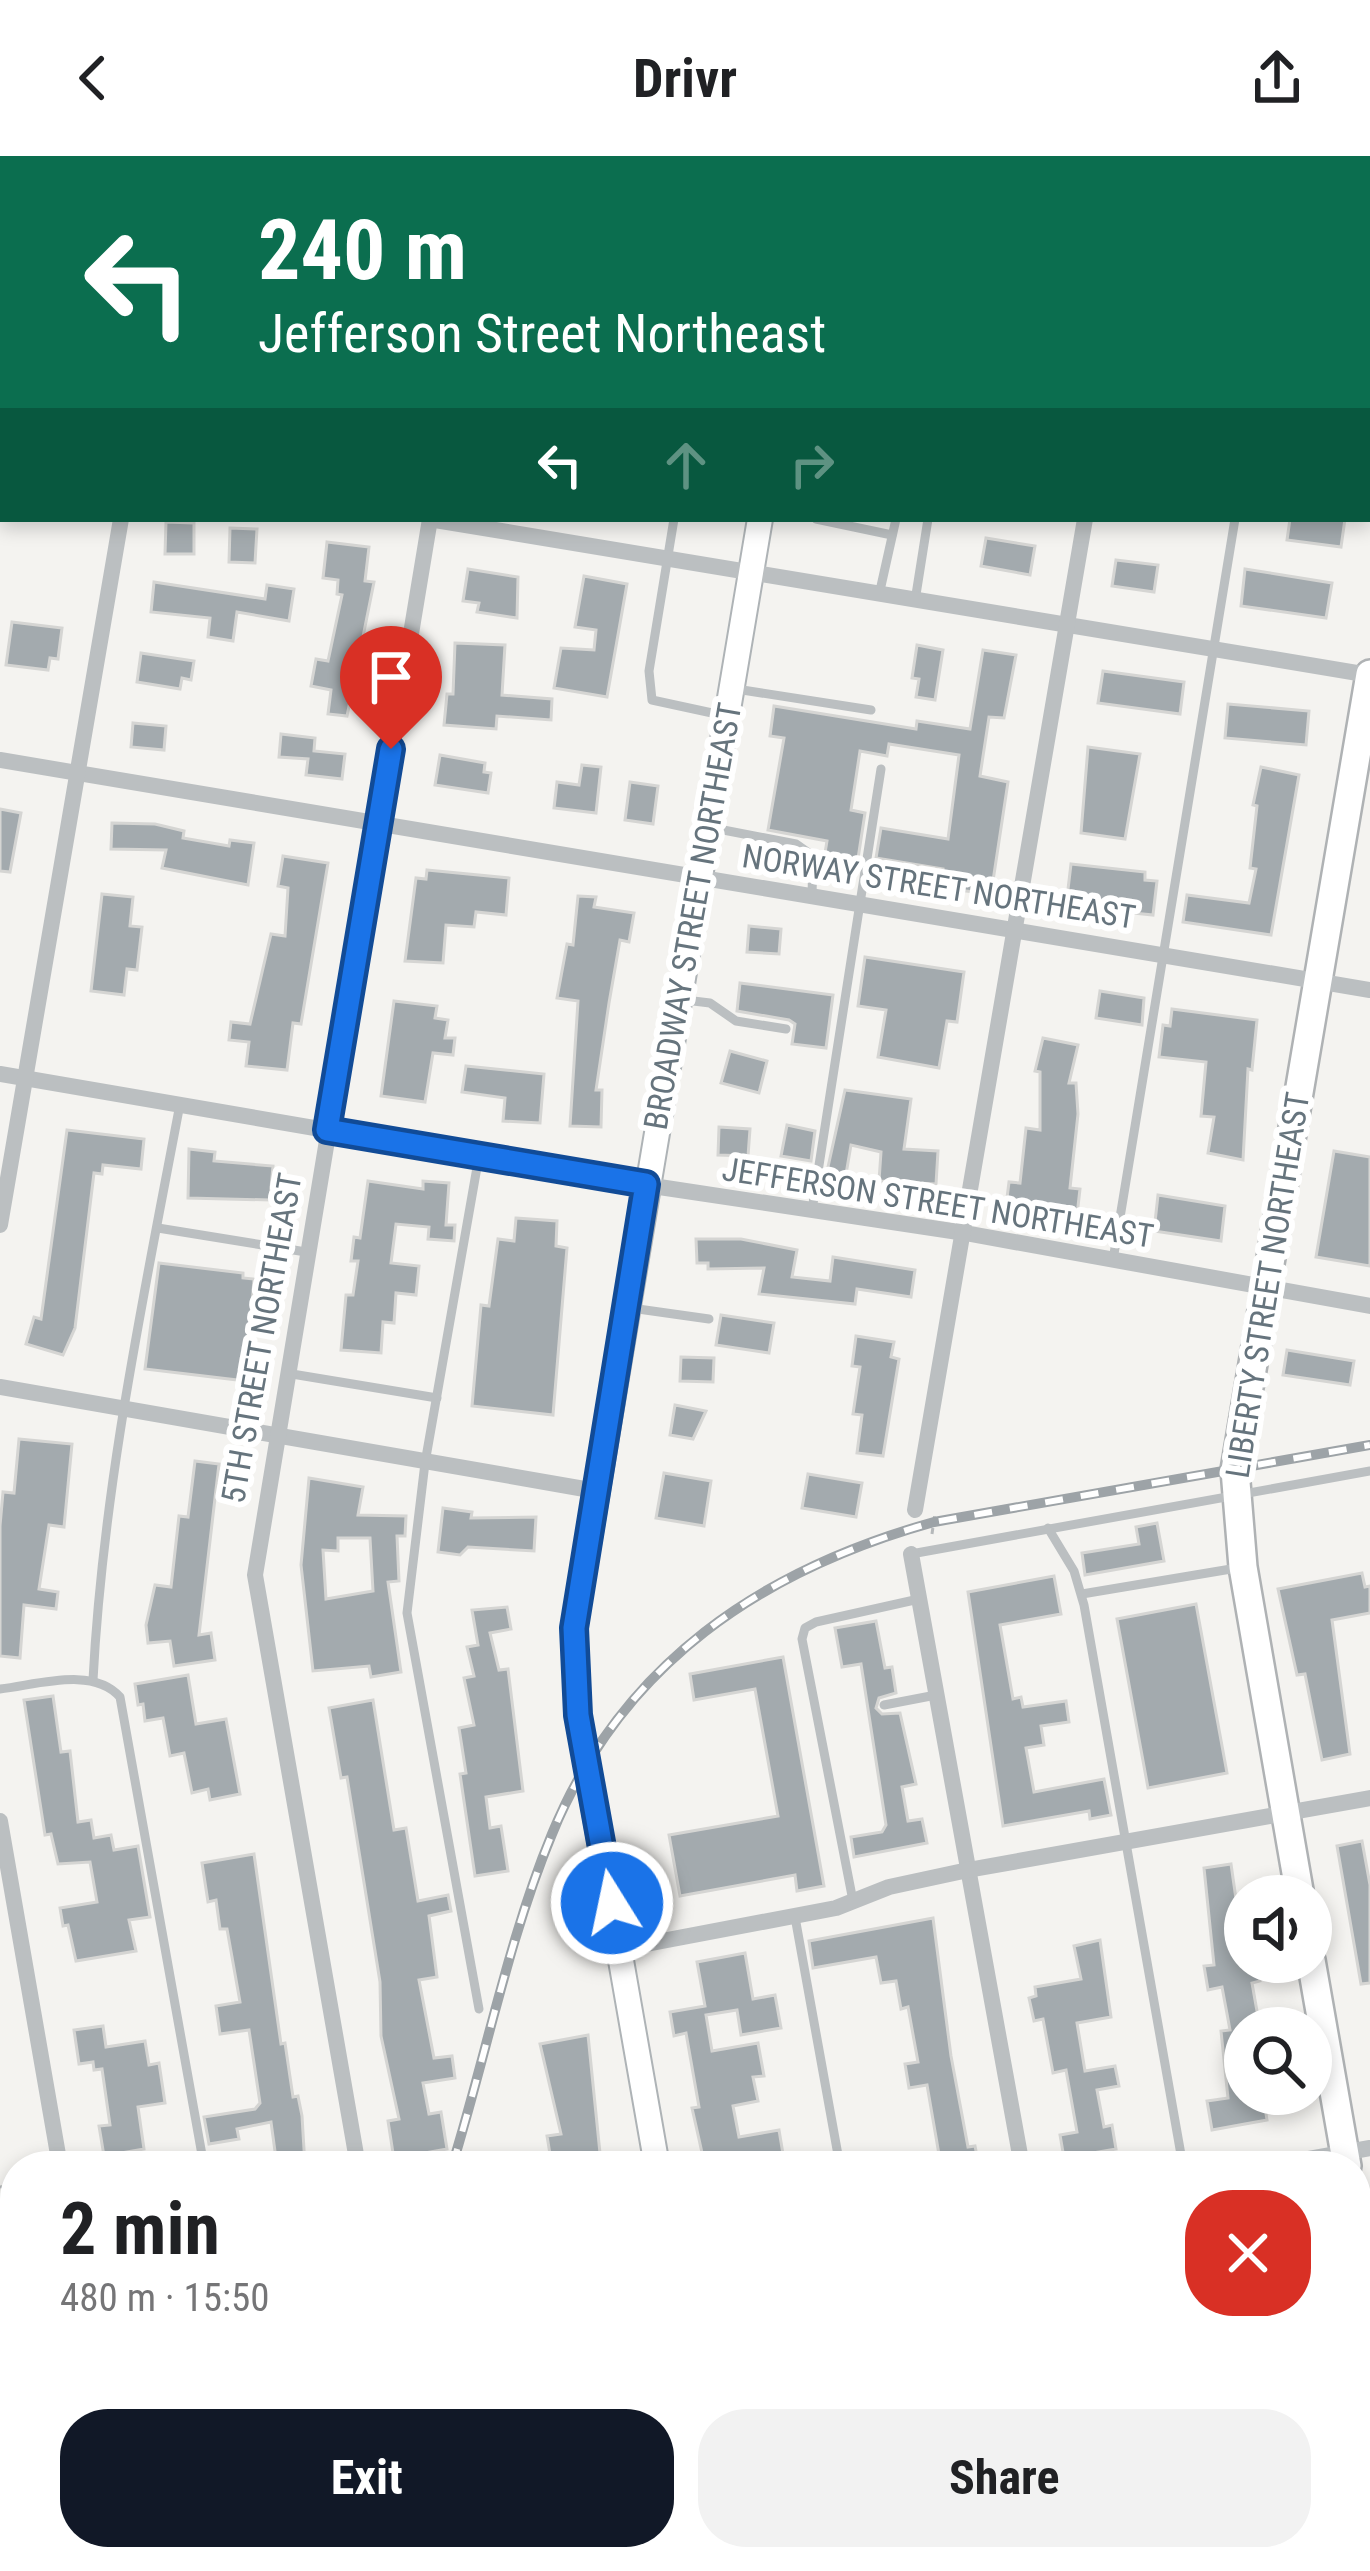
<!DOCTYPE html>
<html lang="en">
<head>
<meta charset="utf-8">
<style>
	:root { --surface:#fff; --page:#f2f2f2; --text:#202124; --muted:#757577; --accent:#111827 }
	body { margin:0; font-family:"Roboto Condensed",sans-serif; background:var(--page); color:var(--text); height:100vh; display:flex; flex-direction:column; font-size:45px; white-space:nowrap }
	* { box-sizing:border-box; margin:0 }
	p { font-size:39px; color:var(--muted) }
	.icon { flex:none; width:66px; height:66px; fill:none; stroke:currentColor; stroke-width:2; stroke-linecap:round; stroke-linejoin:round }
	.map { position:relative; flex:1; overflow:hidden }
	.drawer { position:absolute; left:0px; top:1995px; width:1371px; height:420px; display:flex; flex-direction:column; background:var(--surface); border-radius:48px 48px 0 0; box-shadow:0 6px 18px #0003 }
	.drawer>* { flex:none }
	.top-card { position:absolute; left:0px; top:0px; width:1371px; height:366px; box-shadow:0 6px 18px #0003; background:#0b6e4f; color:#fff; overflow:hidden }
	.buttons { position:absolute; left:1224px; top:1719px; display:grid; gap:24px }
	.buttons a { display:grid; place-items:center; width:108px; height:108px; border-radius:50%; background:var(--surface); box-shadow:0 6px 18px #0003; font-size:60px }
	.pin { position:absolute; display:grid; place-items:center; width:102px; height:102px; color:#fff; margin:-123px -51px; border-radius:50% 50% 50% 0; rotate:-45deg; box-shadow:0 0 12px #0007 }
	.pin .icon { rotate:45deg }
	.me { position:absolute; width:132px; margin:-66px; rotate:350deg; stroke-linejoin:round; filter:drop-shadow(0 0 9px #0008) }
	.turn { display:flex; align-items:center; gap:42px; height:252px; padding:0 60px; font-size:54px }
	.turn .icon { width:156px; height:156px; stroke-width:2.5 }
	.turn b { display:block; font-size:84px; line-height:102px }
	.lanes { display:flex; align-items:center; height:114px; padding:0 60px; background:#0003; justify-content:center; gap:60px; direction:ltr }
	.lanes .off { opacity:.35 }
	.round { display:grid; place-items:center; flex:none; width:126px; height:126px; border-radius:48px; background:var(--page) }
	.head { display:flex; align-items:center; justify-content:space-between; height:204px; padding:0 60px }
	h1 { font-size:72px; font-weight:700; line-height:90px }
	.button { display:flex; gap:24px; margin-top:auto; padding:24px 60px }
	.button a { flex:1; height:138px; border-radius:48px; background:var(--accent); color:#fff; font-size:48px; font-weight:700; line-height:138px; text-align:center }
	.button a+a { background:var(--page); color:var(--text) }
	header { display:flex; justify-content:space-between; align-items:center; height:156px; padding:0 60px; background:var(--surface); font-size:54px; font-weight:700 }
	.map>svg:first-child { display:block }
	.built { fill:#e4e5e3 }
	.park { fill:url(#park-dots) }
	.building { fill:#a3aaae; stroke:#d5d5d3; stroke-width:3; fill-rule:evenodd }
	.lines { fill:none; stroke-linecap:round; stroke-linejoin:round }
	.secondary-casing { stroke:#aeb3b6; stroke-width:28 }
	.trunk-casing { stroke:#afb2b4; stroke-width:32 }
	.path { stroke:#b5b8ba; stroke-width:3; stroke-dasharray:6 6; stroke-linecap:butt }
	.service { stroke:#bbbfc1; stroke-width:9 }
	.minor { stroke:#bbbfc1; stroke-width:16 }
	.tertiary { stroke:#bbbfc1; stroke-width:21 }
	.secondary { stroke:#fff; stroke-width:24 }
	.trunk { stroke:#fff; stroke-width:27 }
	.rail-casing { stroke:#9da3a7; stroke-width:10 }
	.rail { stroke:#fff; stroke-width:6; stroke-dasharray:18; stroke-linecap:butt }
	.route-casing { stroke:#114b97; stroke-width:30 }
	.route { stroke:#1a73e8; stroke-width:21 }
	.labels { text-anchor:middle; stroke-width:12; stroke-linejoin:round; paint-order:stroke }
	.street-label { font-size:33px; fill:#66747d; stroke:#fff }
</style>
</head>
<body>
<header><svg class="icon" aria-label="back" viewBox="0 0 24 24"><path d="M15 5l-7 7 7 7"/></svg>Drivr<svg class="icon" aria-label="share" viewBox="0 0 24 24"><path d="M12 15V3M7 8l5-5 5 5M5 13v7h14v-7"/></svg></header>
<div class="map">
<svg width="1370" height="2415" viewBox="0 0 1370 2415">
	<defs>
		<pattern id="park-dots" width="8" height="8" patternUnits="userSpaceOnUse" patternTransform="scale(3)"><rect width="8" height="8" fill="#d3d8d0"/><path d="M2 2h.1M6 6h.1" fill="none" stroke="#afb4ae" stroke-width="1.8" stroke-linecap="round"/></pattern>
	</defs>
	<rect width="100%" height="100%" fill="#f4f3f0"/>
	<!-- built -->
	<path class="built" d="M436 2400H692L694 2415H421L419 2404Z"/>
	<!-- park -->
	<g class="park">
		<path d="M316 2400H436L419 2404 421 2415H308Z"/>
		<path d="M752 2400H978L981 2415H755Z"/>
	</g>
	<!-- building -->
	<g class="building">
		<path d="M1290 363H1345L1341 391 1287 384Z"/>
		<path d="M166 366 194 367V398H165Z"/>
		<path d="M230 372 257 373 255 407 229 406Z"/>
		<path d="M986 382 1035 390 1030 419 981 410Z"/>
		<path d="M327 386 369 391 365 425 374 426 347 560 328 558 331 534 311 530 316 503 328 505 342 439 337 438 338 424 323 422Z"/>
		<path d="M1116 404 1158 409 1154 436 1112 430Z"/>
		<path d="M468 413 518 421 517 462 477 456 479 447 463 445Z"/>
		<path d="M1245 413 1332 427 1326 462 1241 450Z"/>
		<path d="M584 420 627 428 607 541 554 532 561 492 594 494 596 474 575 471Z"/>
		<path d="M154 426 265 443 267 429 294 433 289 465 237 456 233 485 208 481 210 462 151 456Z"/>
		<path d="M12 466 62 472 58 503 50 502 48 514 6 509Z"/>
		<path d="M455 487 505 489 502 539 552 543 551 564 497 560 496 573 444 569 447 538H453Z"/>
		<path d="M917 489 943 494 935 544 916 541 919 523 912 522Z"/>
		<path d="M983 494 1016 499 1004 562 989 561 980 620 1008 626 991 738 941 732 943 713 876 702 881 672 948 683 959 599 889 588 887 600 860 595 851 654 865 657 857 709 824 703 827 685 768 674 784 582 770 580 774 550 916 573 917 565 970 573Z"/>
		<path d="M141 497 194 505 191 524 182 522 180 533 137 526Z"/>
		<path d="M1103 515 1184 526 1180 558 1098 547Z"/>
		<path d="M1228 548 1309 555 1306 589 1225 582Z"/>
		<path d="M133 567 166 570 164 594 131 591Z"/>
		<path d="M281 578 315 582 314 595 345 598 342 623 306 619 308 603 279 601Z"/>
		<path d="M1088 591 1140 598 1125 683 1081 677Z"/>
		<path d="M440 599 485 607 484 616 491 617 488 637 435 629Z"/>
		<path d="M582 609 601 611 596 657 554 652 557 626 579 629Z"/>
		<path d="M1261 611 1299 619 1271 779 1183 766 1187 739 1249 747 1256 713 1250 712 1257 650 1253 649Z"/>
		<path d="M630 626 658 630 653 668 625 664Z"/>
		<path d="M0 653 21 657 10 716 0 715Z"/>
		<path d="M112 667 155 668 184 675 183 682 229 690 230 684 254 687 248 729 162 712 166 694 111 693Z"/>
		<path d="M283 700 328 707 301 868 293 867 287 914 246 910 249 886 229 884 231 866 250 868 271 778 285 780 288 732 278 730Z"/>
		<path d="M1071 708 1145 716V724L1157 725 1153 759 1066 750Z"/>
		<path d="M427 714 509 722 506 759 476 756 474 771 446 769 443 807 405 805 416 722 426 723Z"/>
		<path d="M102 738 133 741 130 770 142 771 137 814 127 813 124 839 91 835Z"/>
		<path d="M578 740 596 741 594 751 634 757 629 786 620 784 609 847 596 934H602L601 971 570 970 578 845 557 842 567 788 573 789Z"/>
		<path d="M749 770 781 773 779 798 747 796Z"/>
		<path d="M865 801 964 816 957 866 947 865 939 912 878 901 886 854 858 850Z"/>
		<path d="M740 827 833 839 826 892 792 888 795 868 789 864 737 855Z"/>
		<path d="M1100 835 1144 842 1142 869 1096 862Z"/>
		<path d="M394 845 437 850 435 862 448 864 445 882H455L453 899 433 897 425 946 381 940Z"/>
		<path d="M1172 853 1257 864 1252 914 1248 913 1243 1004 1208 997 1214 961 1201 960 1206 906 1159 901 1163 869 1170 870Z"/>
		<path d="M1043 882 1078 889 1069 927H1076L1078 958 1070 1032 1080 1033 1077 1059 1006 1050 1009 1026 1020 1027 1026 972 1040 974V916L1035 915Z"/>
		<path d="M730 895 767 905 759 937 721 927Z"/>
		<path d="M466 910 544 918 540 967 503 965 505 942 462 936Z"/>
		<path d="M845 934 911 943 904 993 938 995 936 1028 879 1025 881 996 851 989 845 1024 826 1020Z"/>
		<path d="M787 969 815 975 811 1005 781 1000Z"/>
		<path d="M719 971 750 973 748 1000 718 999Z"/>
		<path d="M67 974 144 983 141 1013 103 1009 102 1018 94 1017 75 1172 63 1199 26 1188 34 1161 41 1163Z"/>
		<path d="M189 993 215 996 214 1005 273 1010 270 1044 188 1042Z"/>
		<path d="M1334 995 1370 1001V1110L1316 1101Z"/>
		<path d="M368 1025 423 1033V1025L449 1027 446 1069H455L454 1085 428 1083 429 1071 396 1068 391 1107 419 1110 416 1139 396 1137 394 1167 383 1166 381 1197 341 1194 346 1139H353L358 1105H351L354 1081 360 1082Z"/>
		<path d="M1158 1039 1225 1050 1221 1085 1154 1075Z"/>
		<path d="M516 1062 557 1065 556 1090 567 1092 553 1259 472 1250 481 1149 489 1150 498 1083 514 1085Z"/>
		<path d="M696 1083H741L797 1094 792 1121 830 1125 833 1101 915 1114 911 1141 857 1133 855 1148 759 1138 764 1112 708 1113V1107H697Z"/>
		<path d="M159 1107 243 1117V1122L254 1123 246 1225 145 1213Z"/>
		<path d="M721 1159 774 1167 769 1197 716 1189Z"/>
		<path d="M856 1180 894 1186 891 1201 899 1203 883 1300 857 1297 862 1259 853 1258 860 1211 852 1210Z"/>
		<path d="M1287 1194 1354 1205 1350 1229 1283 1219Z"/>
		<path d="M681 1201 714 1202 713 1226 680 1225Z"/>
		<path d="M675 1249 706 1255 693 1283 670 1279Z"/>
		<path d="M19 1283 72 1288 64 1371 49 1369 39 1433 58 1436 56 1453 24 1449 20 1502 0 1500V1370L3 1336 14 1337Z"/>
		<path d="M195 1305 219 1308 199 1479 211 1477 215 1504 174 1510 170 1485 148 1487 146 1469 155 1429 171 1431 179 1360 188 1361Z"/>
		<path d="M664 1317 711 1325 704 1370 656 1362Z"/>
		<path d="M808 1318 862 1327 856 1361 802 1352Z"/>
		<path d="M309 1322 363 1331 358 1359 406 1360 405 1380H397L399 1425 388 1426 401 1516 371 1521 369 1510 313 1515 301 1409ZM338 1382H370L373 1435 326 1443 323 1394 338 1395Z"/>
		<path d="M443 1352 472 1356 471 1362 536 1361 534 1395 468 1391 460 1399 438 1396Z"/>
		<path d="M1157 1367 1164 1405 1085 1419 1082 1397 1139 1388 1136 1371Z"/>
		<path d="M1362 1417 1365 1431 1370 1430V1457L1332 1464 1350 1598 1322 1604 1305 1518 1297 1519 1278 1433Z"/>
		<path d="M1054 1420 1061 1458 1000 1469 1013 1543 1021 1541 1023 1551 1066 1545 1069 1566 1041 1570 1044 1589 1026 1592 1034 1636 1104 1623 1111 1659 1090 1663 1089 1655 1003 1670 968 1436Z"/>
		<path d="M1196 1448 1227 1617 1148 1632 1117 1463Z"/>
		<path d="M507 1451 511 1473 490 1477 499 1514 508 1513 523 1635 486 1641 490 1672 501 1670 508 1715 475 1720 460 1618 466 1617 459 1572 474 1569 464 1522 474 1520 467 1491 478 1489 472 1454Z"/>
		<path d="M876 1465 885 1512 892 1511 896 1537 879 1542 876 1552 882 1558 900 1557 916 1628 902 1631 908 1665 922 1663 927 1687 854 1701 851 1681 882 1676 886 1669 861 1508 842 1511 835 1472Z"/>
		<path d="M783 1501 824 1730 797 1735 795 1719 680 1740 669 1679 778 1660 755 1533 694 1544 690 1518Z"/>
		<path d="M188 1519 196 1568 226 1563 240 1638 210 1644 208 1633 192 1637 184 1597 170 1600 163 1562 145 1565 143 1548 138 1549 135 1528Z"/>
		<path d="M53 1540 61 1596 70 1595 78 1666 91 1664 94 1682 111 1679 114 1694 138 1690 150 1761 129 1764 136 1795 76 1805 68 1769 63 1770 60 1752 97 1746 90 1706 58 1708 51 1678 45 1679 24 1544Z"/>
		<path d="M373 1544 394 1674 406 1672 418 1745 448 1739 451 1755 429 1760 437 1821 419 1824 434 1902 452 1900 455 1922 423 1927 429 1958 441 1956 447 1993 425 1997 428 2010H395L388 1965 399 1963 381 1880 380 1826 347 1621 341 1622 329 1552Z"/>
		<path d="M1362 1685 1370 1729V1827L1361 1828 1337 1690Z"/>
		<path d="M254 1698 281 1888 285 1887 293 1941 298 1940 302 1960 305 2010H277L271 1966 237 1973 239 1983 209 1988 204 1961 255 1953 260 1947 249 1874 220 1878 216 1850 240 1846 227 1773H220L216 1744 208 1746 202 1707Z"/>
		<path d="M1231 1708 1245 1806H1257L1260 1825 1252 1827 1260 1872H1245V1938H1263L1267 1964 1212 1974 1207 1945 1228 1942 1221 1875 1230 1874 1222 1831 1208 1834 1204 1810 1214 1809 1204 1712Z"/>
		<path d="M933 1762 951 1900 968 1991 975 1990 979 2010H941L927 1929 909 1932 905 1908 918 1906 908 1851 901 1853 896 1825 881 1827 876 1801 813 1812 809 1785Z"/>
		<path d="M1100 1784 1111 1861 1077 1867 1085 1915 1115 1910 1119 1930 1097 1934 1104 1971 1112 1969 1116 1993 1064 2002 1060 1979 1077 1976 1066 1914 1053 1917 1043 1863 1034 1865 1029 1842 1036 1840 1035 1831 1081 1823 1074 1790Z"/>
		<path d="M745 1797 753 1843 775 1839 781 1872 741 1879 737 1854 706 1859 712 1895 758 1887 764 1920 753 1921 758 1945 733 1950 739 1981 779 1974 785 2010H705L692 1952 699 1951 686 1877 674 1880 670 1856 705 1850 697 1806Z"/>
		<path d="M103 1870 106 1891 145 1885 149 1909 159 1907 165 1947 138 1951 144 1993 104 2000 99 1970 110 1969 102 1913 94 1914 93 1906 79 1908 74 1874Z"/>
		<path d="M588 1879 601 2007 552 2010 547 1980 561 1978 540 1888Z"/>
	</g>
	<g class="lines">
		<!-- secondary casing -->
		<g class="secondary-casing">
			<g id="secondary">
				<path d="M820 3V0"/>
				<path d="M657 2010 578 1559 574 1472 760 363"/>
				<path d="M725 2400 727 2415"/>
			</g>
		</g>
		<!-- trunk casing -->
		<g class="trunk-casing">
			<g id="trunk">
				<path d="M1300 1740 1243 1411 1235 1314 1370 518"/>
				<path d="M1311 1804 1347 2010"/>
				<path d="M1356 2063 1370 2143"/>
			</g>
		</g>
		<!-- path -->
		<g class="path">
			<path d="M932 1378 935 1357"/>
			<path d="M0 2031 15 2029"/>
			<path d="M381 2400 407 2411 435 2407 440 2400"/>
			<path d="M966 2400 969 2415"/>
		</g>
		<!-- service -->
		<g class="service">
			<path d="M667 3 668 0"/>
			<path d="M989 3 990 0"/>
			<path d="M1298 3V0"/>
			<path d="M674 363 649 515 652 544 726 560"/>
			<path d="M816 363 892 379"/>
			<path d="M879 439 896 363"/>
			<path d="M915 445 928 363"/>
			<path d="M736 533 871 554"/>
			<path d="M713 672 796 688 813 700 812 739"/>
			<path d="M685 844 710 847 736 865 786 873"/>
			<path d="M812 1054 881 613"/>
			<path d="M158 1072 306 1096"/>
			<path d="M1113 1104 1235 363"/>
			<path d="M631 1152 709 1163"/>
			<path d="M286 1217 437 1242"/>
			<path d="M1048 1372 1074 1415 1084 1449 1183 2010"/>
			<path d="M911 1398 1370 1315"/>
			<path d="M1082 1438 1237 1412"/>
			<path d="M93 1524C103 1330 144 1139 180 948"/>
			<path d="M0 1533C37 1529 93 1510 120 1541L204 2010"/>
			<path d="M884 1549 936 1539"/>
			<path d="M853 1745 802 1483 805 1472 816 1466 919 1443"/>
			<path d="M795 1761 840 2010"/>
			<path d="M479 1853 407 1457 425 1307 479 1000"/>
			<path d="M502 2009V2010"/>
		</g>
		<!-- minor -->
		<g class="minor">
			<path d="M122 0 126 3"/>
			<path d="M492 3V0"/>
			<path d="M1146 3V0"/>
			<path d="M1368 206 1370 207"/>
			<path d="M0 289H3"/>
			<path d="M429 363 1370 519"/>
			<path d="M0 604 1370 834"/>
			<path d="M0 918 646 1029 965 1077 1370 1150"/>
			<path d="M0 1069 121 363"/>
			<path d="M0 1231 596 1335"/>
			<path d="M915 1354 1085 363"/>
			<path d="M911 1398 1022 2010"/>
			<path d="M0 1665 60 2010"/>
			<path d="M620 1793 836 1752 889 1731 968 1714 1370 1642"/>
			<path d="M358 2010 255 1419 430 363"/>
			<path d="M1269 2010 1370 1992"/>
			<path d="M1356 2391 1370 2389"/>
			<path d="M123 2400 125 2415"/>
			<path d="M1087 2400 1090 2415"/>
			<path d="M141 2415 229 2400"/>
			<path d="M1220 2415 1306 2400"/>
		</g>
		<!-- tertiary -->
		<g class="tertiary">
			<path d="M229 0 246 3"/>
			<path d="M173 3 178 0"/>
			<path d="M0 178 3 175"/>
			<path d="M0 213 3 209"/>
		</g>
		<!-- secondary -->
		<use href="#secondary" class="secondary"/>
		<!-- trunk -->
		<use href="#trunk" class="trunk"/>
		<!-- rail casing -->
		<g class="rail-casing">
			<g id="rail">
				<path d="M452 2010C486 1900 508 1784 552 1678 622 1507 762 1414 934 1366L1370 1289"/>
				<path d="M288 2415 295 2400"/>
			</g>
		</g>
		<!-- rail -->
		<use href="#rail" class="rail"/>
	</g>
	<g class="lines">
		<!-- route casing -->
		<g class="route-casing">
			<path id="route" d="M391 593 327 974 646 1028 574 1472 578 1559 612 1747"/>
		</g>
		<!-- route -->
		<use href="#route" class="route"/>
	</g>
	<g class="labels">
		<!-- street labels -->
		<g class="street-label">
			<text transform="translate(939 730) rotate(9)" y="12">NORWAY STREET NORTHEAST</text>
			<text transform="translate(692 760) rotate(-80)" y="12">BROADWAY STREET NORTHEAST</text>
			<text transform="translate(938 1046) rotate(9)" y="12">JEFFERSON STREET NORTHEAST</text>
			<text transform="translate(1267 1129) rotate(-81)" y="12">LIBERTY STREET NORTHEAST</text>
			<text transform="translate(261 1182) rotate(-80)" y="12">5TH STREET NORTHEAST</text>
		</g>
	</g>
</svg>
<div class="buttons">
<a><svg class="icon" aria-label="sound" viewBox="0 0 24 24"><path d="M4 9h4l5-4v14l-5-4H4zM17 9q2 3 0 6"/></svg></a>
<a><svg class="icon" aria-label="search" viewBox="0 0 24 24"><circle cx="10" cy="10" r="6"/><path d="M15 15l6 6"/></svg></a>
</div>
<div class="pin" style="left:391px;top:593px;background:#d93025"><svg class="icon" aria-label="arrive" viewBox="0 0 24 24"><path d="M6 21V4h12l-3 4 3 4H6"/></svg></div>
<svg class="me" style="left:612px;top:1747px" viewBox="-20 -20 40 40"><circle r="17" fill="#1a73e8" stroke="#fff" stroke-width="3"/><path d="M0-11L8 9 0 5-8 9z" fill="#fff"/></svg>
<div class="top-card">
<div class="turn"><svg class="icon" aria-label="left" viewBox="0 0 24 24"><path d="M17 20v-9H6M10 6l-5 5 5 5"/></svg><div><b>240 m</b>Jefferson Street Northeast</div></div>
<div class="lanes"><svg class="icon" aria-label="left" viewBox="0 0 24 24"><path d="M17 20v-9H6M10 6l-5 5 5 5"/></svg><svg class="icon off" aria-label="ahead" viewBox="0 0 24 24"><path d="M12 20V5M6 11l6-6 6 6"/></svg><svg class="icon off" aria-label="right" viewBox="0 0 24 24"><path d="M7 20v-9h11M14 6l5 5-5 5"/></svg></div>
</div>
<section class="drawer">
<div class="head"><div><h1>2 min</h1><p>480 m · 15:50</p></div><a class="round" style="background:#d93025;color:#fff"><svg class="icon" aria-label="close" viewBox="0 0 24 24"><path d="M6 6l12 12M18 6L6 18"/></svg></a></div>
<div class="button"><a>Exit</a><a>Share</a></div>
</section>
</div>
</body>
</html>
